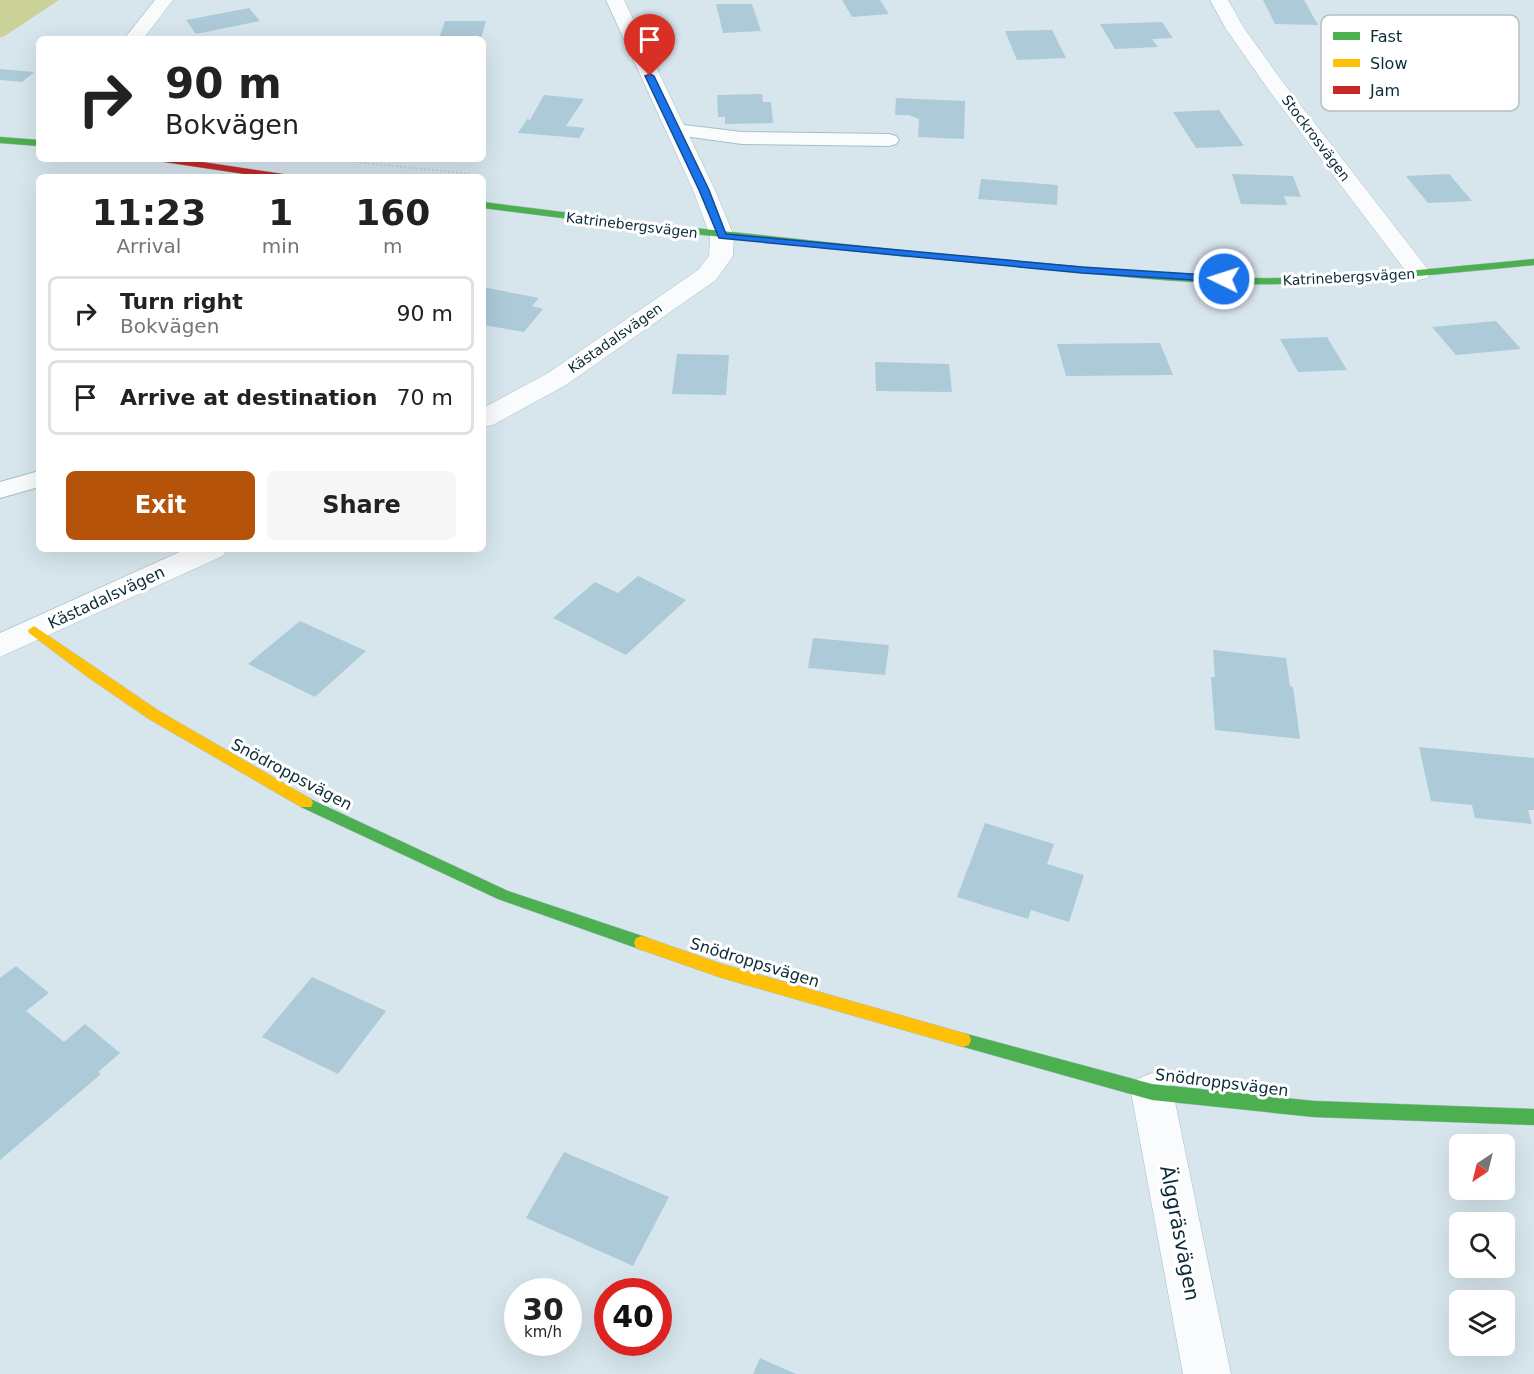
<!DOCTYPE html>
<html lang="en">
<head>
<meta charset="utf-8">
<style>
	:root { --surface:#fff; --page:#f6f6f6; --text:#222; --muted:#767676; --line:#e0e0e0; --accent:#b45309 }
	body { margin:0; font-family:"DejaVu Sans",sans-serif; background:var(--page); color:var(--text); height:100vh; display:flex; flex-direction:column; font-size:22px; white-space:nowrap }
	* { box-sizing:border-box; margin:0 }
	p { font-size:20px; color:var(--muted) }
	.icon { flex:none; width:33px; height:33px; fill:none; stroke:currentColor; stroke-width:2; stroke-linecap:round; stroke-linejoin:round }
	.map { position:relative; flex:1; overflow:hidden }
	.sheet { position:absolute; left:36px; top:174px; width:450px; height:378px; display:flex; flex-direction:column; background:var(--surface); border-radius:9px; box-shadow:0 6px 24px #0002 }
	.sheet>* { flex:none }
	.banner { position:absolute; left:36px; top:36px; width:450px; height:126px; border-radius:9px; box-shadow:0 6px 24px #0002; background:#fff; color:var(--text); overflow:hidden }
	.needle { width:39px; rotate:215deg }
	.buttons { position:absolute; left:1449px; top:1134px; display:grid; gap:12px }
	.buttons a { display:grid; place-items:center; width:66px; height:66px; border-radius:9px; background:var(--surface); box-shadow:0 6px 24px #0002; font-size:30px }
	.speed { position:absolute; left:504px; top:1278px; display:flex; gap:12px; font-size:30px; font-weight:700; text-align:center }
	.speed>* { display:grid; place-content:center; width:78px; height:78px; border-radius:50%; background:var(--surface); box-shadow:0 6px 24px #0002; line-height:1 }
	.speed small { font-size:15px; font-weight:400 }
	.speed .limit { border:9px solid #d22; background:#fff; color:#111 }
	.pin { position:absolute; display:grid; place-items:center; width:51px; height:51px; color:#fff; margin:-62px -26px; border-radius:50% 50% 50% 0; rotate:-45deg; box-shadow:0 0 6px #0007 }
	.pin .icon { rotate:45deg }
	.me { position:absolute; width:66px; margin:-33px; rotate:274deg; stroke-linejoin:round; filter:drop-shadow(0 0 4px #0008) }
	.turn { display:flex; align-items:center; gap:21px; height:126px; padding:0 30px; font-size:27px }
	.turn .icon { width:78px; height:78px; stroke-width:2.5 }
	.turn b { display:block; font-size:42px; line-height:51px }
	.eta { display:flex; justify-content:space-evenly; align-items:center; height:102px; text-align:center }
	.eta b { font-size:36px; font-weight:800; line-height:42px }
	.cta { display:flex; gap:12px; margin-top:auto; padding:12px 30px }
	.cta a { flex:1; height:69px; border-radius:9px; background:var(--accent); color:#fff; font-size:24px; font-weight:800; line-height:69px; text-align:center }
	.cta a+a { background:var(--page); color:var(--text) }
	ul { padding:0; list-style:none }
	li { display:flex; align-items:center; gap:18px; height:75px; margin:0 12px 9px; padding:0 18px; border:3px solid var(--line); border-radius:9px }
	li div { flex:1 }
	li b { display:block; font-size:22px }
	li em { font-style:normal }
	.map>svg:first-child { display:block }
	.green { fill:#cad297 }
	.building { fill:#adcad8 }
	.lines { fill:none; stroke-linecap:round; stroke-linejoin:round }
	.lane-casing { stroke:#a8bcc6; stroke-width:2 }
	.street-casing { stroke:#a8bcc6; stroke-width:1 }
	.fast-casing { stroke:#a8bcc6; stroke-width:1 }
	.slow-casing { stroke:#a8bcc6; stroke-width:1 }
	.jam-casing { stroke:#a8bcc6; stroke-width:1 }
	.path { stroke:#bcc5c8; stroke-width:2; stroke-dasharray:1 3; stroke-linecap:butt }
	.lane { fill:#f9fbfc; fill-rule:evenodd }
	.street { fill:#f9fbfc; fill-rule:evenodd }
	.fast { fill:#4caf50; fill-rule:evenodd }
	.slow { fill:#ffc107; fill-rule:evenodd }
	.jam { fill:#c62828; fill-rule:evenodd }
	.route { fill:#1a73e8; stroke:#114b97; stroke-width:1.5 }
	.labels { text-anchor:middle; stroke-width:6; stroke-linejoin:round; paint-order:stroke }
	.far-street-label { font-size:14px; fill:#0c2b38; stroke:#fff }
	.street-label { font-size:16px; fill:#0c2b38; stroke:#fff }
	.near-street-label { font-size:20px; fill:#0c2b38; stroke:#fff }
	.key { fill:#fff; stroke:#b6bfc3; stroke-width:1.5 }
	.key-label { font-size:16px; fill:#0c2b38 }
</style>
</head>
<body>
<div class="map">
<svg width="1534" height="1374" viewBox="0 0 1534 1374">
	<rect width="100%" height="100%" fill="#d7e6ed"/>
	<!-- green -->
	<path class="green" d="M0 0H59L3 37H0Z"/>
	<!-- building -->
	<g class="building">
		<path d="M842 0H880L889 14 852 17Z"/>
		<path d="M1263 0H1304L1318 25 1275 24Z"/>
		<path d="M716 4H752L761 31 723 33Z"/>
		<path d="M249 8 260 21 196 34 186 20Z"/>
		<path d="M445 21H486L481 39H439Z"/>
		<path d="M1162 22 1173 38 1152 39 1158 47 1115 49 1100 24Z"/>
		<path d="M1052 30 1066 58 1017 60 1005 31Z"/>
		<path d="M0 69 34 72 22 82 0 80Z"/>
		<path d="M762 94 763 102H771L773 123 725 124V117H718L717 95Z"/>
		<path d="M544 95 584 99 566 126 585 128 579 138 518 133 527 119 530 120Z"/>
		<path d="M896 98 965 101 964 139 918 137 919 119 909 115H895Z"/>
		<path d="M1219 110 1244 146 1196 148 1173 112Z"/>
		<path d="M1232 174 1293 176 1301 197 1284 196 1287 205 1241 204Z"/>
		<path d="M1449 174 1472 201 1428 203 1406 176Z"/>
		<path d="M981 179 1058 185 1057 205 978 199Z"/>
		<path d="M483 287 539 298 532 306 543 309 524 332 483 325Z"/>
		<path d="M1496 321 1521 349 1456 355 1432 327Z"/>
		<path d="M1327 337 1347 370 1298 372 1280 339Z"/>
		<path d="M1160 343 1173 375 1066 376 1057 344Z"/>
		<path d="M677 354 729 355 726 395 672 394Z"/>
		<path d="M875 362 949 364 952 392 876 391Z"/>
		<path d="M638 576 686 600 626 655 553 618 595 582 618 593Z"/>
		<path d="M300 621 366 651 315 697 248 664Z"/>
		<path d="M813 638 889 645 885 675 808 668Z"/>
		<path d="M1213 650 1286 658 1290 686 1293 687 1300 739 1215 730 1211 677H1215Z"/>
		<path d="M1419 747 1534 758V810H1528L1532 824 1475 818 1472 805 1431 801Z"/>
		<path d="M985 823 1054 844 1047 864 1084 875 1069 922 1031 910 1028 919 957 897Z"/>
		<path d="M16 966 49 993 26 1011 64 1042 85 1024 120 1053 98 1072 101 1074 0 1160V978Z"/>
		<path d="M312 977 386 1011 338 1074 262 1037Z"/>
		<path d="M564 1152 669 1197 633 1266 526 1218Z"/>
		<path d="M760 1358 796 1374H753Z"/>
	</g>
	<g class="lines">
		<!-- lane casing -->
		<g class="lane-casing">
			<g id="lane">
				<path d="M676 124 742 132 889 134 896 136 899 140 896 144 889 146 742 144 669 134 666 130 669 126Z"/>
				<path d="M39 471V487L0 498V482Z"/>
			</g>
		</g>
		<!-- street casing -->
		<g class="street-casing">
			<g id="street">
				<path d="M155 0H173L143 39H124Z"/>
				<path d="M606 0H624L715 190 734 236 733 256 716 280 566 385 493 425 483 427V408L548 373 698 270 709 256 710 236 693 190Z"/>
				<path d="M1210 0H1228L1244 28 1282 81 1427 268 1431 273 1427 278 1419 280 1411 278 1268 89 1226 29Z"/>
				<path d="M186 549H227L223 556 0 657V633Z"/>
				<path d="M1152 1073 1167 1079 1173 1092 1231 1374H1183L1131 1092 1137 1079Z"/>
			</g>
		</g>
		<!-- fast casing -->
		<g class="fast-casing">
			<g id="fast">
				<path d="M0 137 39 140V146L0 143Z"/>
				<path d="M483 202 666 225 909 251 914 254 909 257 666 231 483 208Z"/>
				<path d="M1534 259V265C1451 273 1368 282 1284 284 1225 285 1166 281 1107 275L1102 272 1107 269C1166 275 1225 279 1284 278 1368 276 1451 267 1534 259Z"/>
				<path d="M306 797 508 891 648 938 650 943 648 948 642 950 498 899 301 807 299 803 301 799Z"/>
				<path d="M963 1033 1152 1084 1314 1101 1534 1109V1125L1314 1117 1152 1100 957 1045 955 1040 957 1035Z"/>
			</g>
		</g>
		<!-- slow casing -->
		<g class="slow-casing">
			<g id="slow">
				<path d="M34 626 159 711 311 799 313 803 311 807H301L149 719 89 678 29 633 28 630Z"/>
				<path d="M642 936 722 964 963 1033 969 1035 971 1040 969 1045 963 1047 722 978 636 948 634 943 636 938Z"/>
			</g>
		</g>
		<!-- jam casing -->
		<g class="jam-casing">
			<g id="jam">
				<path d="M160 159H182L283 174 287 177H265L164 162Z"/>
				<path d="M909 251 1107 269 1112 272 1107 275 906 256 904 254Z"/>
			</g>
		</g>
		<!-- path -->
		<path class="path" d="M325 159 472 174"/>
		<!-- lane -->
		<use href="#lane" class="lane"/>
		<!-- street -->
		<use href="#street" class="street"/>
		<!-- fast -->
		<use href="#fast" class="fast"/>
		<!-- slow -->
		<use href="#slow" class="slow"/>
		<!-- jam -->
		<use href="#jam" class="jam"/>
	</g>
	<!-- route -->
	<path class="route" d="M650 74 654 76 709 190 726 234 1082 267 1224 276 1229 279 1224 282 1082 273 719 238 699 190 645 76Z"/>
	<g class="labels">
		<!-- far-street labels -->
		<g class="far-street-label">
			<text transform="translate(1316 138) rotate(53)" y="5">Stockrosvägen</text>
			<text transform="translate(632 225) rotate(7)" y="5">Katrinebergsvägen</text>
			<text transform="translate(1349 277) rotate(-3)" y="5">Katrinebergsvägen</text>
			<text transform="translate(615 338) rotate(-35)" y="5">Kästadalsvägen</text>
		</g>
		<!-- street labels -->
		<g class="street-label">
			<text transform="translate(106 597) rotate(-25)" y="6">Kästadalsvägen</text>
			<text transform="translate(292 774) rotate(28)" y="6">Snödroppsvägen</text>
			<text transform="translate(755 962) rotate(17)" y="6">Snödroppsvägen</text>
			<text transform="translate(1222 1082) rotate(7)" y="6">Snödroppsvägen</text>
		</g>
		<!-- near-street labels -->
		<g class="near-street-label">
			<text transform="translate(1180 1233) rotate(79)" y="7">Älggräsvägen</text>
		</g>
	</g>
	<!-- legend -->
	<rect x="1321" y="15" width="198" height="96" rx="9" class="key"/>
	<rect x="1333" y="32" width="27" height="8" fill="#4caf50"/>
	<rect x="1333" y="59" width="27" height="8" fill="#ffc107"/>
	<rect x="1333" y="86" width="27" height="8" fill="#c62828"/>
	<g class="key-label">
		<text x="1370" y="42">Fast</text>
		<text x="1370" y="69">Slow</text>
		<text x="1370" y="96">Jam</text>
	</g>
</svg>
<div class="buttons">
<a><svg class="needle" viewBox="-14 -14 28 28"><path d="M0-13l5 13h-10z" fill="#e53935"/><path d="M0 13l5-13h-10z" fill="#767676"/></svg></a>
<a><svg class="icon" aria-label="search" viewBox="0 0 24 24"><circle cx="10" cy="10" r="6"/><path d="M15 15l6 6"/></svg></a>
<a><svg class="icon" aria-label="layers" viewBox="0 0 24 24"><path d="M12 4l9 5-9 5-9-5zM3 14l9 5 9-5"/></svg></a>
</div>
<div class="speed"><div>30<small>km/h</small></div><div class="limit">40</div></div>
<div class="pin" style="left:650px;top:76px;background:#d93025"><svg class="icon" aria-label="arrive" viewBox="0 0 24 24"><path d="M6 21V4h12l-3 4 3 4H6"/></svg></div>
<svg class="me" style="left:1224px;top:279px" viewBox="-20 -20 40 40"><circle r="17" fill="#1a73e8" stroke="#fff" stroke-width="3"/><path d="M0-11L8 9 0 5-8 9z" fill="#fff"/></svg>
<div class="banner">
<div class="turn"><svg class="icon" aria-label="right" viewBox="0 0 24 24"><path d="M7 20v-9h11M14 6l5 5-5 5"/></svg><div><b>90 m</b>Bokvägen</div></div>
</div>
<section class="sheet">
<div class="eta">
<div><b>11:23</b><p>Arrival</p></div>
<div><b>1</b><p>min</p></div>
<div><b>160</b><p>m</p></div>
</div>
<ul>
<li><svg class="icon" aria-label="right" viewBox="0 0 24 24"><path d="M7 20v-9h11M14 6l5 5-5 5"/></svg><div><b>Turn right</b><p>Bokvägen</p></div><em>90 m</em></li>
<li><svg class="icon" aria-label="arrive" viewBox="0 0 24 24"><path d="M6 21V4h12l-3 4 3 4H6"/></svg><div><b>Arrive at destination</b></div><em>70 m</em></li>
</ul>
<div class="cta"><a>Exit</a><a>Share</a></div>
</section>
</div>
</body>
</html>
